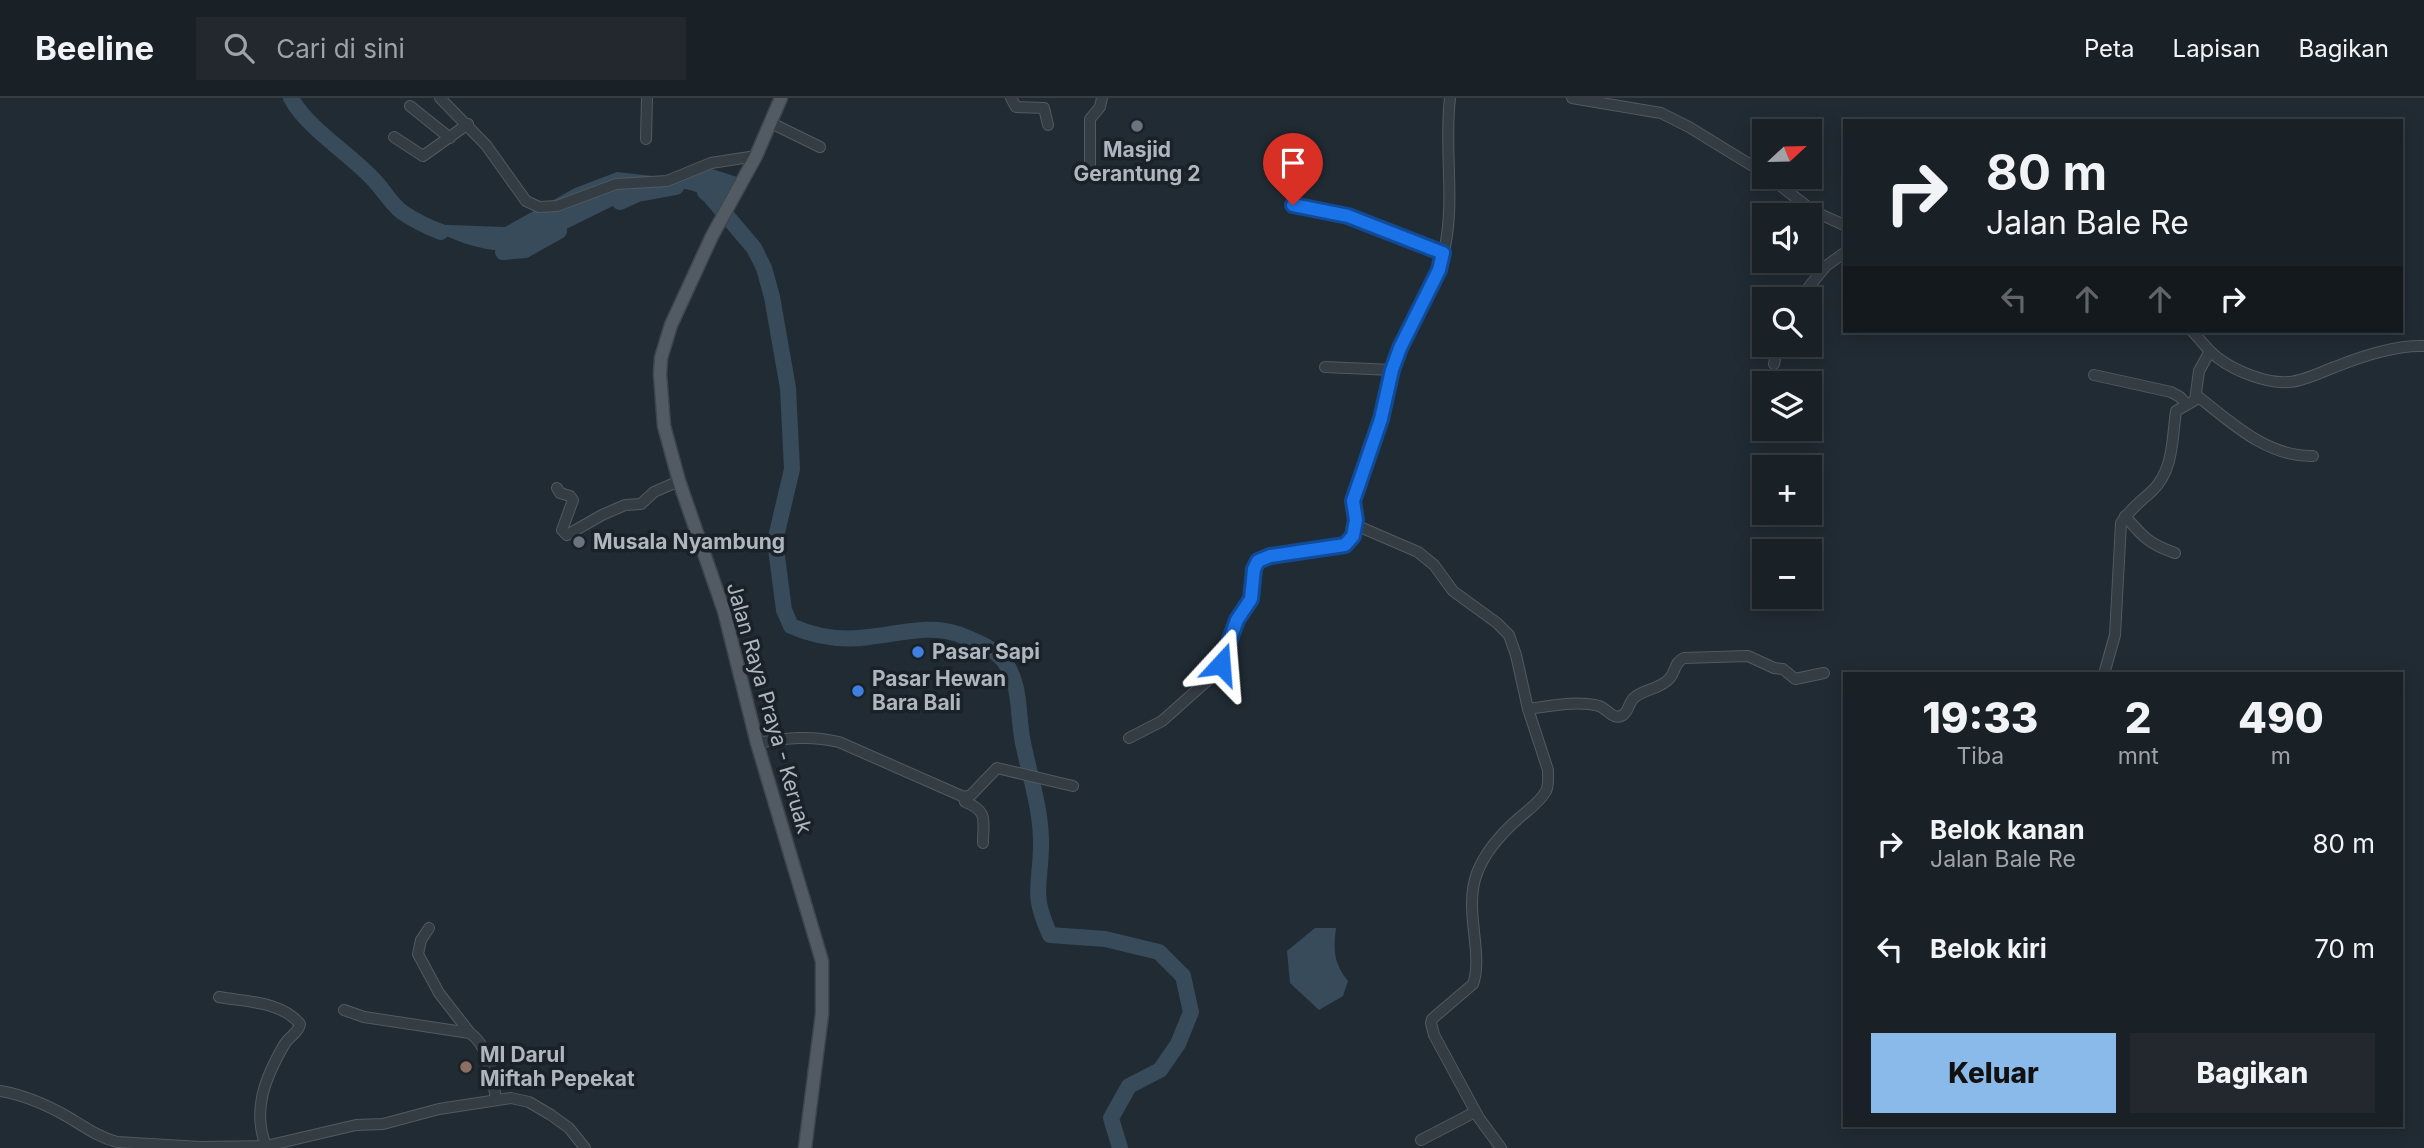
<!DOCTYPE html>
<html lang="id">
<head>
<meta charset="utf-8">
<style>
	:root { --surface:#192026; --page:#22282e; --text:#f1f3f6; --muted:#9fa3a7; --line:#373e43; --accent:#89baea }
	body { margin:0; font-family:Inter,sans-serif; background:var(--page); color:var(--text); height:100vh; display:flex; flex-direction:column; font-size:26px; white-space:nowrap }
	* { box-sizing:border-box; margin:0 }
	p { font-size:23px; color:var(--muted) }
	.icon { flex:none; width:38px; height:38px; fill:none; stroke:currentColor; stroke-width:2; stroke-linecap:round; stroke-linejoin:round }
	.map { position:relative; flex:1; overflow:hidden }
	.details { position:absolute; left:1843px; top:574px; width:560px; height:455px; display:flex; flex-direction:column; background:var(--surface); border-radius:0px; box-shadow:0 4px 18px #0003,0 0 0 2px var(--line) }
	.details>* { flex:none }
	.guide { position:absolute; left:1843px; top:21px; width:560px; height:214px; border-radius:0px; box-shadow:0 4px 18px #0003,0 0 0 2px var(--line); background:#192026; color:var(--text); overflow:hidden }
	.needle { width:46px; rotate:68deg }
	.fabs { position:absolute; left:1752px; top:21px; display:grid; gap:14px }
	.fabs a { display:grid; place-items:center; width:70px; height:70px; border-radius:0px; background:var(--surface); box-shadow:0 4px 18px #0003,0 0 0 2px var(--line); font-size:35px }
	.pin { position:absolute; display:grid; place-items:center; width:60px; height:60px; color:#fff; margin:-72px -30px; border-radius:50% 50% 50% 0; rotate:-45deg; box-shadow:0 0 7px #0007 }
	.pin .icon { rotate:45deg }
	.me { position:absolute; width:77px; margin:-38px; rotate:19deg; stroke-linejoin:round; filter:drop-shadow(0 0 5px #0008) }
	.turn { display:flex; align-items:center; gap:24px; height:147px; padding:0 28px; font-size:32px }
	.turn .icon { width:91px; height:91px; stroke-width:2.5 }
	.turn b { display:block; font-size:49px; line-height:60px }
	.lanes { display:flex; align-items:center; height:66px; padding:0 28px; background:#0003; justify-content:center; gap:35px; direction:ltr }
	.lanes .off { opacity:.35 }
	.eta { display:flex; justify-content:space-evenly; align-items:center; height:119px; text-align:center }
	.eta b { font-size:42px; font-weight:800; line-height:49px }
	.button { display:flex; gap:14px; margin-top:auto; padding:14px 28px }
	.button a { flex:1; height:80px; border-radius:0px; background:var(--accent); color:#111; font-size:28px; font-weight:800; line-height:80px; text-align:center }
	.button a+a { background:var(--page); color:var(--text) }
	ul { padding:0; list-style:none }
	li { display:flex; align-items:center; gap:21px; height:105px; padding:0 28px }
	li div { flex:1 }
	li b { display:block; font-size:26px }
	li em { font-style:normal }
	header { display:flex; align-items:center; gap:42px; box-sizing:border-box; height:98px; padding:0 35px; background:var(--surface); border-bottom:2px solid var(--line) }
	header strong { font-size:33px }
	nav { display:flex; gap:38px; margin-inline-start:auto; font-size:24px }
	.search { width:490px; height:63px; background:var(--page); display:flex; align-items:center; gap:18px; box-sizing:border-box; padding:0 24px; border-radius:0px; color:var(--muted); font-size:26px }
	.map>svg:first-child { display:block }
	.water { fill:#384b5a }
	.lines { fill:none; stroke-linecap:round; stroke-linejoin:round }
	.river { stroke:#384b5a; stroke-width:16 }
	.minor-casing { stroke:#525a61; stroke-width:12 }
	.major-casing { stroke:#3e454d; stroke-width:15 }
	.minor { stroke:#343c44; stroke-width:10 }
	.major { stroke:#525b64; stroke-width:12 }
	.route-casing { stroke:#114b97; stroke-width:18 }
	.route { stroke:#1a73e8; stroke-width:12 }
	.worship-dot { fill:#6b7280; stroke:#1a2128; stroke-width:2.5 }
	.shop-dot { fill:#3f7fe0; stroke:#1a2128; stroke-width:2.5 }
	.education-dot { fill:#8d6e63; stroke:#1a2128; stroke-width:2.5 }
	.labels { text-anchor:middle; stroke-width:7; stroke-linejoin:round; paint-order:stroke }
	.poi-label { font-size:21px; font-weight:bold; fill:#aeb7c0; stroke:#1a2128; text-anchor:start }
	.street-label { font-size:21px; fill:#aeb7c0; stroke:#1a2128 }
</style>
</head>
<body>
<header>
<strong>Beeline</strong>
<div class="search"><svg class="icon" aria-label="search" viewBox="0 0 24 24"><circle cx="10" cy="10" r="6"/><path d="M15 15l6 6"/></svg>Cari di sini</div>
<nav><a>Peta</a><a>Lapisan</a><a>Bagikan</a></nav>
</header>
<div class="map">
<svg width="2424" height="1050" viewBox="0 0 2424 1050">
	<rect width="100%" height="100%" fill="#212b33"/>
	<!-- water -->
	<g class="water">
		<path d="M703 68 737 79 721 110C695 86 672 87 639 95L522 153C483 155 456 144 422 126L505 129 575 90 617 74 681 81Z"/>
		<path d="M1315 830H1336C1333 853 1334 865 1348 883L1343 898 1319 912 1290 885 1287 853Z"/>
	</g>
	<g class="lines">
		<!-- river -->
		<g class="river">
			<path d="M291 0C307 30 349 55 373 81 383 91 391 106 402 114 415 123 428 129 441 134"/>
			<path d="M705 94 709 97 754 150 764 170 772 199 788 290 792 371 776 439V451L784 512 791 528C816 539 842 543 869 539 899 536 929 526 958 536 973 542 994 550 1004 563 1022 587 1017 617 1023 645 1030 679 1042 714 1041 749 1040 791 1031 795 1050 837L1105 841 1159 854 1183 878 1191 914 1178 946 1160 972 1129 988 1111 1020 1120 1050"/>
			<path d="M620 104 638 96 676 89"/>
			<path d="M503 154 525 152 559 133"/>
		</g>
		<!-- minor casing -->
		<g class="minor-casing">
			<g id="minor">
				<path d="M440 0 486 47 526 103 539 109 557 108 616 86 667 83 711 65 756 58"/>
				<path d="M1011 0 1016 9 1044 10 1048 27"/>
				<path d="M1450 0C1444 49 1455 100 1445 149 1438 185 1415 217 1400 251 1390 274 1388 298 1381 322 1373 350 1362 376 1353 403L1354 415 1360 429 1418 454 1434 467 1453 493 1497 525 1509 537 1516 557 1528 611 1548 672C1548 680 1549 687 1546 693 1540 704 1528 712 1519 720 1503 734 1485 754 1477 775 1463 812 1484 855 1473 886L1432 921 1431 925 1434 937 1479 1020 1501 1050"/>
				<path d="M1572 0 1661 15 1689 29 1764 75"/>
				<path d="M410 8 450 40"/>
				<path d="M771 25 820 49"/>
				<path d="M394 39 423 58 468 26"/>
				<path d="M646 41 647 0"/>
				<path d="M1090 74V21L1100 9 1102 0"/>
				<path d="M1769 79 1813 113 1844 127"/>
				<path d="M1293 107 1348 118 1443 155"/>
				<path d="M1799 201 1826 168 1844 155"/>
				<path d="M2192 233C2201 242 2207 252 2218 260 2235 273 2267 286 2289 284 2304 283 2321 274 2335 269 2362 258 2395 247 2424 248"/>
				<path d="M1774 266 1778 247"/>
				<path d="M1325 269 1392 272"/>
				<path d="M2094 277 2171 294 2180 299 2186 306"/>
				<path d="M2196 297C2231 324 2266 359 2313 358"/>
				<path d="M557 390 560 395 570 398 573 402 562 432 567 437 602 417 625 407 641 406 654 394 679 383"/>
				<path d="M2125 418C2143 439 2149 446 2175 455"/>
				<path d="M2104 576 2115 537 2121 425C2130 411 2141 403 2152 393 2174 372 2172 340 2176 313L2195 302 2199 273 2210 253"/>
				<path d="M1528 611C1550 608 1577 602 1599 608 1608 611 1613 623 1623 617 1629 613 1629 603 1635 599 1645 591 1660 591 1669 581 1676 574 1674 564 1684 560L1748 558 1774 570 1783 571 1795 581 1824 575"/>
				<path d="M1129 640 1162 623 1216 575 1221 567 1237 522 1251 501 1254 471 1258 463 1270 458 1345 447 1353 438 1356 422"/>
				<path d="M757 645C786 640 810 637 839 644L964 699 971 697 997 670 1073 688"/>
				<path d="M964 699 965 704C989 713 983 723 983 745"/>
				<path d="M429 830 421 842 418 856 439 895 470 935"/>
				<path d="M219 899C246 904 281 903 300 926 298 936 289 938 284 947 265 980 252 1012 266 1048"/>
				<path d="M344 912 364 919 470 935C489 948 492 979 496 1001"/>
				<path d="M0 993C24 997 47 1007 68 1019 85 1029 98 1039 117 1044L200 1049 266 1048 356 1027 383 1026 439 1011 511 1000 529 1004 551 1017 569 1030 585 1050"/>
				<path d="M1421 1042 1475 1014"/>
			</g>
		</g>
		<!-- major casing -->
		<g class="major-casing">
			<path id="major" d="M781 0 756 58 712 138 671 227 661 260 660 276 664 328 679 383 724 513 757 645 822 863V916L805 1050"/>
		</g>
		<!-- minor -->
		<use href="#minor" class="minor"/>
		<!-- major -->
		<use href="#major" class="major"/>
	</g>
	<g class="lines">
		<!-- route casing -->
		<g class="route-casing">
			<path id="route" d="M1221 566 1237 522 1251 501 1254 471 1258 463 1270 458 1345 447 1353 438 1356 422 1353 403 1381 321 1392 272 1400 250 1439 172 1443 155 1348 118 1293 107"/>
		</g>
		<!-- route -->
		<use href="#route" class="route"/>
	</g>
	<!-- markers -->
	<g class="worship-dot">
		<circle cx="1137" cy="28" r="7"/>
		<circle cx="579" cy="444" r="7"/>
	</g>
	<g class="shop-dot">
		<circle cx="918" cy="554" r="7"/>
		<circle cx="858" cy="593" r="7"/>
	</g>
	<circle class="education-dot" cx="466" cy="969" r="7"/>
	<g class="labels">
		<!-- poi labels -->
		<g class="poi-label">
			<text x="1137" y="59" text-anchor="middle">Masjid<tspan x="1137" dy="24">Gerantung 2</tspan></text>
			<text x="593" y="451">Musala Nyambung</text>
			<text x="932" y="561">Pasar Sapi</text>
			<text x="872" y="588">Pasar Hewan<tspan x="872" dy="24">Bara Bali</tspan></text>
			<text x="480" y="964">MI Darul<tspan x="480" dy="24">Miftah Pepekat</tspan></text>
		</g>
		<!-- street labels -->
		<g class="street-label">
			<text transform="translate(769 610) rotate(74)" y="7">Jalan Raya Praya - Keruak</text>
		</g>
	</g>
</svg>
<div class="fabs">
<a><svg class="needle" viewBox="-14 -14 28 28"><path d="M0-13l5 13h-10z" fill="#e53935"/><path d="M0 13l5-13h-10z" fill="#9fa3a7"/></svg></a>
<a><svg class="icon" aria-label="sound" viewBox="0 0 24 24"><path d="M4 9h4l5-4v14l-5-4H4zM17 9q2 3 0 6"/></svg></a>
<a><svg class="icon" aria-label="search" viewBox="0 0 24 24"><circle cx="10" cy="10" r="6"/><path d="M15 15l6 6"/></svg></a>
<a><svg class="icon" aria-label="layers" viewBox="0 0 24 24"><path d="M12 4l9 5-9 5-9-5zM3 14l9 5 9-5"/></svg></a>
<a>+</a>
<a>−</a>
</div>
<div class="pin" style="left:1293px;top:107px;background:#d93025"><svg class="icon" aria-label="arrive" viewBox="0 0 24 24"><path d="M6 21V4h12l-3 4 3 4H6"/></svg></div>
<svg class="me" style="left:1221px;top:566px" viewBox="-20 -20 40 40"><path d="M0-17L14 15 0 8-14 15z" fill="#1a73e8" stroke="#fff" stroke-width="4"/></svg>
<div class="guide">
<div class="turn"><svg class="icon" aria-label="right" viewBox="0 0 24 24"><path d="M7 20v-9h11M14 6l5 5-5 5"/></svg><div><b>80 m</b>Jalan Bale Re</div></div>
<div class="lanes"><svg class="icon off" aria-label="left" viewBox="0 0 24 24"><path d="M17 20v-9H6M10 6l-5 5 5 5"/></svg><svg class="icon off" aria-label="ahead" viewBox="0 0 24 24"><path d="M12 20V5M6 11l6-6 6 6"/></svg><svg class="icon off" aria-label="ahead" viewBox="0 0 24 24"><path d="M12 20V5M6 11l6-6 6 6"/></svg><svg class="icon" aria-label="right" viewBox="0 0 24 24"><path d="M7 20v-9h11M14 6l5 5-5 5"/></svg></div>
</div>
<section class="details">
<div class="eta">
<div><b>19:33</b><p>Tiba</p></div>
<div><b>2</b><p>mnt</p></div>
<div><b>490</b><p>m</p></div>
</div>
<ul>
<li><svg class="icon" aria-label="right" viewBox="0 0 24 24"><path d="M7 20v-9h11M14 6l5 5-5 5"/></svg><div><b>Belok kanan</b><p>Jalan Bale Re</p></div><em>80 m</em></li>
<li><svg class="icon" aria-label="left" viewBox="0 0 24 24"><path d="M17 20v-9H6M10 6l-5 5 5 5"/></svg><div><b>Belok kiri</b></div><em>70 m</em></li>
</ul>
<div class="button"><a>Keluar</a><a>Bagikan</a></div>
</section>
</div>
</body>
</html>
